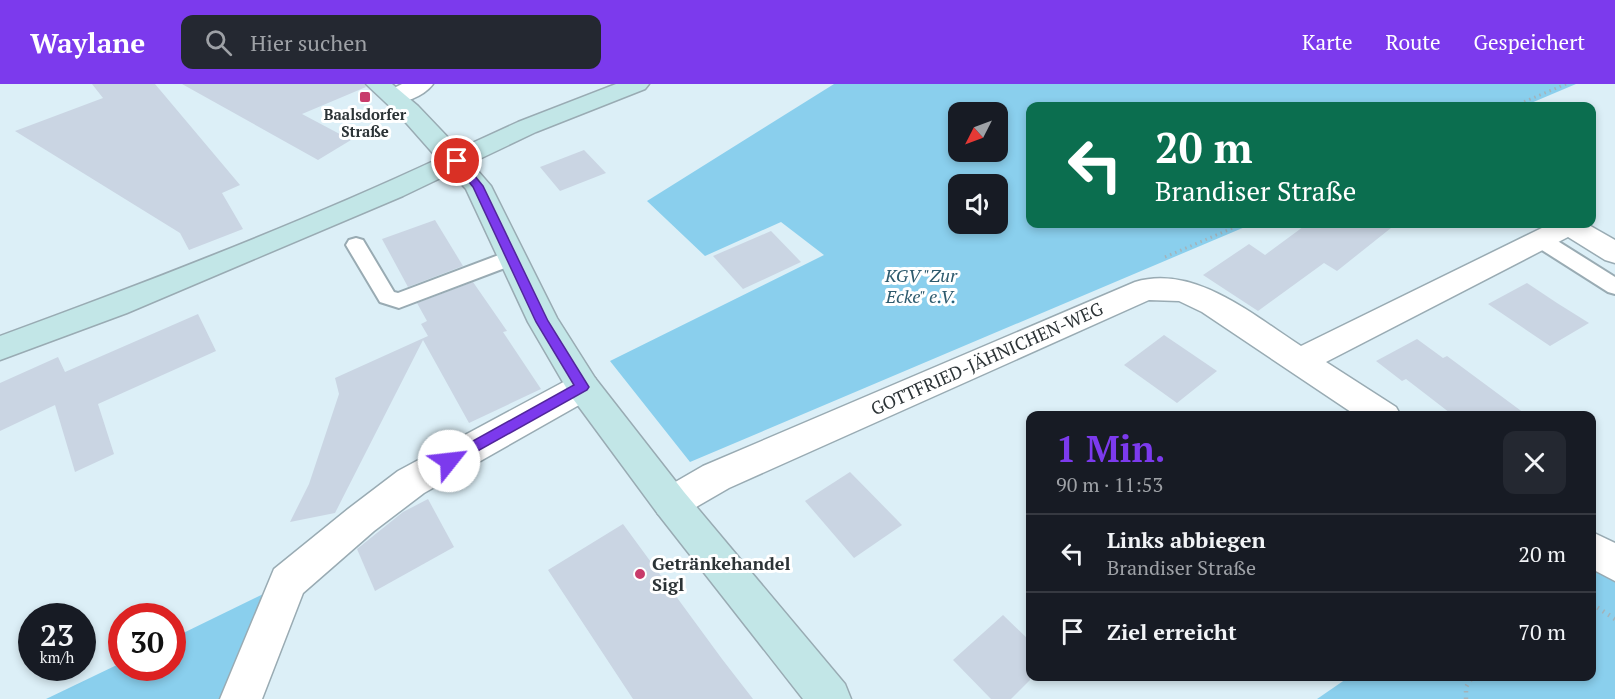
<!DOCTYPE html>
<html lang="de">
<head>
<meta charset="utf-8">
<style>
	:root { --surface:#171b24; --page:#242831; --text:#f1f3f6; --muted:#9ea1a6; --line:#363941; --accent:#7c3aed }
	body { margin:0; font-family:"PT Serif",serif; background:var(--page); color:var(--text); height:100vh; display:flex; flex-direction:column; font-size:22px; white-space:nowrap }
	* { box-sizing:border-box; margin:0 }
	p { font-size:20px; color:var(--muted) }
	.icon { flex:none; width:33px; height:33px; fill:none; stroke:currentColor; stroke-width:2; stroke-linecap:round; stroke-linejoin:round }
	.map { position:relative; flex:1; overflow:hidden }
	.sheet { position:absolute; left:1026px; top:327px; width:570px; height:270px; display:flex; flex-direction:column; background:var(--surface); border-radius:12px; box-shadow:0 3px 9px #0003 }
	.sheet>* { flex:none }
	.banner { position:absolute; left:1026px; top:18px; width:570px; height:126px; border-radius:12px; box-shadow:0 3px 9px #0003; background:#0b6e4f; color:#fff; overflow:hidden }
	.needle { width:39px; rotate:228deg }
	.tools { position:absolute; left:948px; top:18px; display:grid; gap:12px }
	.tools a { display:grid; place-items:center; width:60px; height:60px; border-radius:12px; background:var(--surface); box-shadow:0 3px 9px #0003; font-size:30px }
	.speed { position:absolute; left:18px; top:519px; display:flex; gap:12px; font-size:30px; font-weight:700; text-align:center }
	.speed>* { display:grid; place-content:center; width:78px; height:78px; border-radius:50%; background:var(--surface); box-shadow:0 3px 9px #0003; line-height:1 }
	.speed small { font-size:15px; font-weight:400 }
	.speed .limit { border:9px solid #d22; background:#fff; color:#111 }
	.pin { position:absolute; display:grid; place-items:center; width:51px; height:51px; color:#fff; margin:-26px; border:3px solid #fff; border-radius:50%; box-shadow:0 2px 6px #0007 }
	.me { position:absolute; width:66px; margin:-33px; rotate:61deg; stroke-linejoin:round; filter:drop-shadow(0 0 4px #0008) }
	.turn { display:flex; align-items:center; gap:21px; height:126px; padding:0 30px; font-size:27px }
	.turn .icon { width:78px; height:78px; stroke-width:2.5 }
	.turn b { display:block; font-size:42px; line-height:51px }
	.round { display:grid; place-items:center; flex:none; width:63px; height:63px; border-radius:12px; background:var(--page) }
	.overview { display:flex; align-items:center; justify-content:space-between; height:102px; padding:0 30px }
	h1 { font-size:36px; font-weight:800; line-height:45px; color:var(--accent) }
	ul { padding:0; list-style:none }
	li { display:flex; align-items:center; gap:18px; height:78px; padding:0 30px; border-top:2px solid var(--line) }
	li div { flex:1 }
	li b { display:block; font-size:22px }
	li em { font-style:normal }
	header { display:flex; align-items:center; gap:36px; box-sizing:border-box; height:84px; padding:0 30px; background:var(--accent); color:#fff }
	header strong { font-size:28px }
	nav { display:flex; gap:33px; margin-inline-start:auto; font-size:21px }
	.search { width:420px; height:54px; background:var(--page); display:flex; align-items:center; gap:15px; box-sizing:border-box; padding:0 21px; border-radius:12px; color:var(--muted); font-size:22px }
	.map>svg:first-child { display:block }
	.green { fill:#8acfed; fill-rule:evenodd }
	.building { fill:#cad5e3 }
	.lines { fill:none; stroke-linecap:round; stroke-linejoin:round }
	.lane-casing { stroke:#99abb3; stroke-width:4 }
	.street-casing { stroke:#99abb3; stroke-width:3 }
	.secondary-casing { stroke:#99abb3; stroke-width:3 }
	.path-far1 { stroke:#a4b3ba; stroke-width:3; stroke-dasharray:1.5 4; stroke-linecap:butt }
	.path { stroke:#a4b3ba; stroke-width:4.5; stroke-dasharray:1.5 5; stroke-linecap:butt }
	.lane { fill:#fff; fill-rule:evenodd }
	.street { fill:#fff; fill-rule:evenodd }
	.secondary { fill:#c2e6e7; fill-rule:evenodd }
	.route { fill:#7c3aed; stroke:#51269a; stroke-width:1.5 }
	.poi-dot { fill:#c83b6b; stroke:#fff; stroke-width:2 }
	.labels { text-anchor:middle; stroke-width:6; stroke-linejoin:round; paint-order:stroke }
	.far-poi-label { font-size:15px; font-weight:bold; fill:#2c3336; stroke:#fff }
	.park-label { font-size:18px; font-style:italic; fill:#2d5a6d; stroke:#fff }
	.street-label { font-size:18px; fill:#2c3336; stroke:#fff }
	.poi-label { font-size:18px; font-weight:bold; fill:#2c3336; stroke:#fff; text-anchor:start }
</style>
</head>
<body>
<header>
<strong>Waylane</strong>
<div class="search"><svg class="icon" aria-label="search" viewBox="0 0 24 24"><circle cx="10" cy="10" r="6"/><path d="M15 15l6 6"/></svg>Hier suchen</div>
<nav><a>Karte</a><a>Route</a><a>Gespeichert</a></nav>
</header>
<div class="map">
<svg width="1615" height="615" viewBox="0 0 1615 615">
	<rect width="100%" height="100%" fill="#dceff7"/>
	<!-- green -->
	<g class="green">
		<path d="M834 0H1576L1524 22H1030V140H1252L690 378 610 277 824 171 781 138 705 172 647 117ZM958 28H998V68H958ZM958 100H998V140H958Z"/>
		<path d="M1592 481 1615 497V615H1317L1349 593 1592 592Z"/>
		<path d="M288 498 233 615H46L121 579 122 584H172L173 554Z"/>
	</g>
	<!-- building -->
	<g class="building">
		<path d="M92 0H155L240 101 222 109 243 145 189 166 180 149 15 47 103 14Z"/>
		<path d="M182 0H364L366 3 302 30 351 56 318 76Z"/>
		<path d="M584 66 606 89 560 107 540 83Z"/>
		<path d="M435 136 463 182 408 203 382 155Z"/>
		<path d="M1307 140H1396L1337 187 1324 179 1258 227 1203 191 1249 160 1265 171Z"/>
		<path d="M771 147 801 178 743 205 713 172Z"/>
		<path d="M473 198 507 247 503 248 541 305 469 339 423 256 335 429 290 438 309 400 339 310 335 294 428 252 421 240 427 237 417 219Z"/>
		<path d="M1527 199 1557 219 1589 239 1550 262 1488 220Z"/>
		<path d="M198 230 216 267 98 320 114 370 75 388 55 321 0 347V299L58 273 65 288Z"/>
		<path d="M1164 251 1217 287 1177 319 1124 281Z"/>
		<path d="M1417 255 1443 274 1447 272 1528 332H1454L1406 295 1402 297 1376 277Z"/>
		<path d="M850 388 902 441 854 474 805 417Z"/>
		<path d="M428 415 454 463 375 507 357 465 403 428Z"/>
		<path d="M623 440 722 575 753 615H633L548 486Z"/>
		<path d="M1003 531 1030 557V596L1011 615H991L953 576Z"/>
	</g>
	<g class="lines">
		<!-- lane casing -->
		<g class="lane-casing">
			<g id="lane">
				<path d="M1541 150 1548 151 1615 193V210L1608 208 1534 161 1531 156 1534 151Z"/>
				<path d="M356 154 363 156 394 208 398 209 504 169 511 167 518 169 521 174 518 179 399 224 380 218 346 161 349 156Z"/>
			</g>
		</g>
		<!-- street casing -->
		<g class="street-casing">
			<g id="street">
				<path d="M402 0H433C424 12 401 22 386 18L383 13 386 8Z"/>
				<path d="M1550 140H1587L1615 156V179L1605 176 1568 153 1326 278 1396 323 1401 332H1357L1202 228 1179 217 1149 216 729 404 684 430 671 435 658 430 653 419 658 408 703 382 1135 198C1195 180 1254 232 1301 262Z"/>
				<path d="M583 290 595 294 599 303 595 312 424 409 374 447 303 509 262 615H220L274 485 348 425 398 387 571 294Z"/>
				<path d="M1592 448 1615 459V497L1592 485Z"/>
			</g>
		</g>
		<!-- secondary casing -->
		<g class="secondary-casing">
			<path id="secondary" d="M366 0H392L418 22 459 65 518 38 616 0H649L645 5 536 48 471 79 491 102 557 234 595 294 684 408 845 600 851 615H803L658 430 571 312 528 238 466 105 451 89 403 112 127 229 0 276V252C148 198 296 141 438 75L400 32Z"/>
		</g>
		<!-- path-far1 -->
		<g class="path-far1">
			<path d="M1514 22 1566 0"/>
			<path d="M1165 173 1242 140"/>
		</g>
		<!-- path -->
		<g class="path">
			<path d="M1592 520 1615 535"/>
			<path d="M1466 615V603L1473 592"/>
		</g>
		<!-- lane -->
		<use href="#lane" class="lane"/>
		<!-- street -->
		<use href="#street" class="street"/>
		<!-- secondary -->
		<use href="#secondary" class="secondary"/>
	</g>
	<!-- route -->
	<path class="route" d="M457 74 461 75 483 102 548 237 589 303 587 306 449 383 444 381 442 377 444 373 574 301 536 238 473 103 452 77Z"/>
	<!-- markers -->
	<g class="poi-dot">
		<rect x="359" y="7" width="12" height="12" rx="3"/>
		<circle cx="640" cy="490" r="6"/>
	</g>
	<g class="labels">
		<!-- far-poi labels -->
		<g class="far-poi-label">
			<text x="365" y="36">Baalsdorfer<tspan x="365" dy="17">Straße</tspan></text>
		</g>
		<!-- park labels -->
		<g class="park-label">
			<text x="921" y="198">KGV "Zur<tspan x="921" dy="21">Ecke" e.V.</tspan></text>
		</g>
		<!-- street labels -->
		<g class="street-label">
			<text transform="translate(987 275) rotate(-24)" y="6">GOTTFRIED-JÄHNICHEN-WEG</text>
		</g>
		<!-- poi labels -->
		<g class="poi-label">
			<text x="652" y="486">Getränkehandel<tspan x="652" dy="21">Sigl</tspan></text>
		</g>
	</g>
</svg>
<div class="tools">
<a><svg class="needle" viewBox="-14 -14 28 28"><path d="M0-13l5 13h-10z" fill="#e53935"/><path d="M0 13l5-13h-10z" fill="#9ea1a6"/></svg></a>
<a><svg class="icon" aria-label="sound" viewBox="0 0 24 24"><path d="M4 9h4l5-4v14l-5-4H4zM17 9q2 3 0 6"/></svg></a>
</div>
<div class="speed"><div>23<small>km/h</small></div><div class="limit">30</div></div>
<div class="pin" style="left:457px;top:77px;background:#d93025"><svg class="icon" aria-label="arrive" viewBox="0 0 24 24"><path d="M6 21V4h12l-3 4 3 4H6"/></svg></div>
<svg class="me" style="left:449px;top:377px" viewBox="-20 -20 40 40"><circle r="19" fill="#fff"/><path d="M0-13L10 11 0 6-10 11z" fill="#7c3aed"/></svg>
<div class="banner">
<div class="turn"><svg class="icon" aria-label="left" viewBox="0 0 24 24"><path d="M17 20v-9H6M10 6l-5 5 5 5"/></svg><div><b>20 m</b>Brandiser Straße</div></div>
</div>
<section class="sheet">
<div class="overview"><div><h1>1 Min.</h1><p>90 m · 11:53</p></div><a class="round"><svg class="icon" aria-label="close" viewBox="0 0 24 24"><path d="M6 6l12 12M18 6L6 18"/></svg></a></div>
<ul>
<li><svg class="icon" aria-label="left" viewBox="0 0 24 24"><path d="M17 20v-9H6M10 6l-5 5 5 5"/></svg><div><b>Links abbiegen</b><p>Brandiser Straße</p></div><em>20 m</em></li>
<li><svg class="icon" aria-label="arrive" viewBox="0 0 24 24"><path d="M6 21V4h12l-3 4 3 4H6"/></svg><div><b>Ziel erreicht</b></div><em>70 m</em></li>
</ul>
</section>
</div>
</body>
</html>
